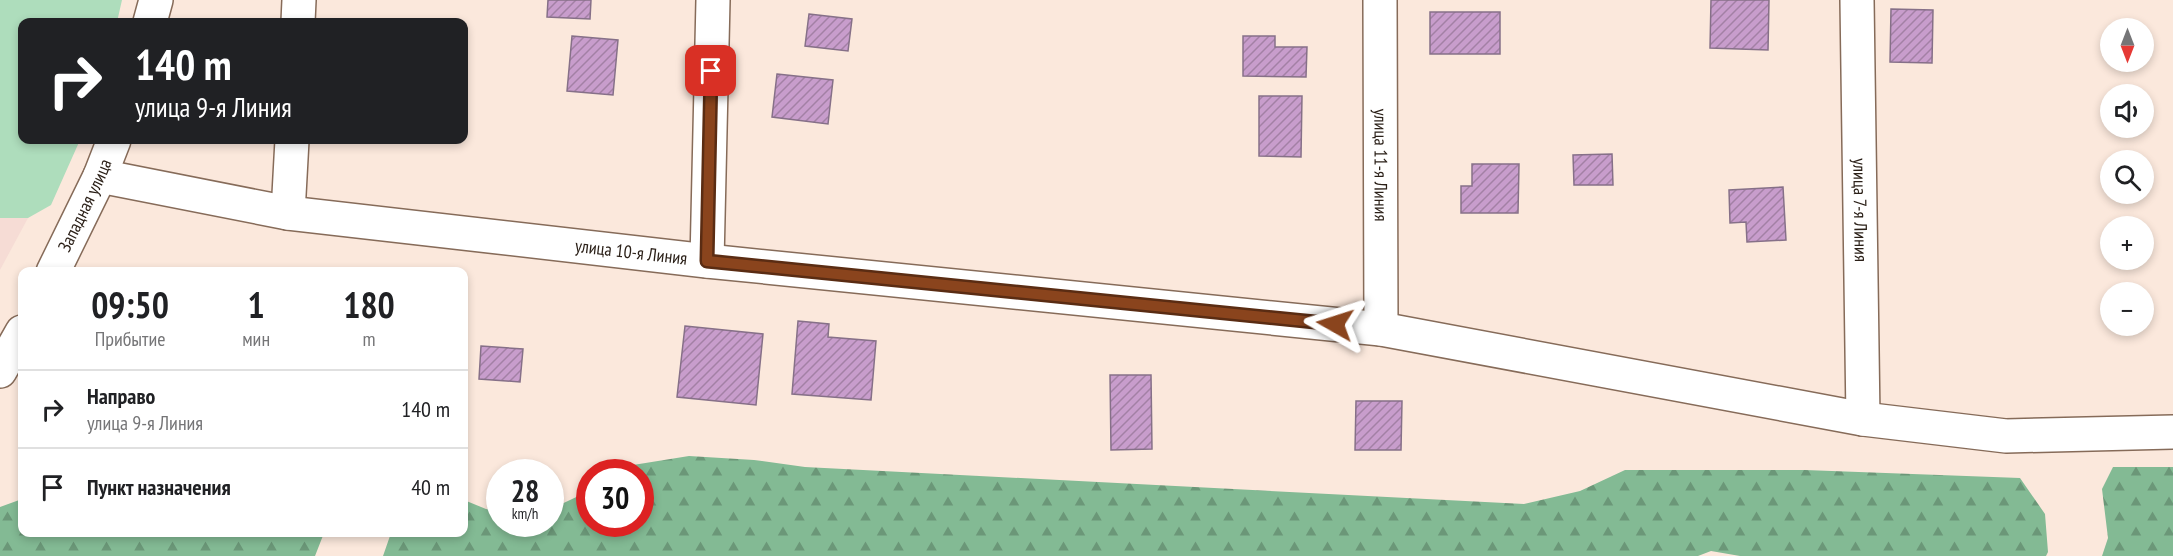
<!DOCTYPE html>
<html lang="ru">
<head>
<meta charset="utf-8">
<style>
	:root { --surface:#fff; --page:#f2f2f2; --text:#202124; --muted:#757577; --line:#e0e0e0 }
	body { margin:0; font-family:"PT Sans Narrow",sans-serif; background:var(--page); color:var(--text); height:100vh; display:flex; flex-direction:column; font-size:22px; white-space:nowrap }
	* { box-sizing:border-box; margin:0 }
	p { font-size:20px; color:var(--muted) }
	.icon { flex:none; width:33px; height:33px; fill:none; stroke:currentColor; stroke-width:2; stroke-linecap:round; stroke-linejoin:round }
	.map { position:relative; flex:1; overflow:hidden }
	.sheet { position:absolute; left:18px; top:267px; width:450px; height:270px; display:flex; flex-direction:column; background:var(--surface); border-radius:12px; box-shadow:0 3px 9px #0003 }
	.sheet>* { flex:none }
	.hud { position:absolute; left:18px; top:18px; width:450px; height:126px; border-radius:12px; box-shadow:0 3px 9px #0003; background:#202124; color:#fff; overflow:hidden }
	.needle { width:39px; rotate:180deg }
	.tools { position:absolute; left:2100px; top:18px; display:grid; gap:12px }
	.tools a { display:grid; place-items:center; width:54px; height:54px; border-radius:50%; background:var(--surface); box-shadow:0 3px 9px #0003; font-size:30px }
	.speed { position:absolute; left:486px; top:459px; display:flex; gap:12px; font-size:30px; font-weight:700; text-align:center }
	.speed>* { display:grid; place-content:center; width:78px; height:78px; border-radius:50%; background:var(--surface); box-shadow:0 3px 9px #0003; line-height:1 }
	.speed small { font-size:15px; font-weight:400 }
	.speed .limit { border:9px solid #d22; background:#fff; color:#111 }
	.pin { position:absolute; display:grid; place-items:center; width:51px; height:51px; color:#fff; margin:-26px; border-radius:12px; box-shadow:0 3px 9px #0006 }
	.me { position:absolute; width:66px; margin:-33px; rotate:276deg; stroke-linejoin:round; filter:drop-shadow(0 0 4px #0008) }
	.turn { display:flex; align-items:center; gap:21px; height:126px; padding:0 18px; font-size:27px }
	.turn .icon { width:78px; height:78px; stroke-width:2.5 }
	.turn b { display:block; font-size:42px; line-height:51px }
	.eta { display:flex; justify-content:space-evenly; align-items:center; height:102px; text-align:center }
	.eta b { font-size:36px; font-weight:700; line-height:42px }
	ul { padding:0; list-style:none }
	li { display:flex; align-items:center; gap:18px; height:78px; padding:0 18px; border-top:2px solid var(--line) }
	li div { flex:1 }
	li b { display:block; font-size:22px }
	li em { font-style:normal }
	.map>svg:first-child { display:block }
	.industrial { fill:#f6dcd5 }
	.green { fill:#aeddbc }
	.forest { fill:url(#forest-firs) }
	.building { fill:url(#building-hatch); stroke:#867088; stroke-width:1.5 }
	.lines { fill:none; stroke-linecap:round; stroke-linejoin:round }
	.minor-casing { stroke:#866b59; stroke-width:36 }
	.tertiary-casing { stroke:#866b59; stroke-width:36 }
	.minor { stroke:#fff; stroke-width:33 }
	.tertiary { stroke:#fff; stroke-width:33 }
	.route-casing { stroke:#5a2c13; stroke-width:15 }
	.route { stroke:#8a441d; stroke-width:10 }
	.labels { text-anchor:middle; stroke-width:4.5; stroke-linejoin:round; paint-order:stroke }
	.street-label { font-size:18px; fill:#2b2018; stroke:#fff }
</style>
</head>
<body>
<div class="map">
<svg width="2173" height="556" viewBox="0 0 2173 556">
	<defs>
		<pattern id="forest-firs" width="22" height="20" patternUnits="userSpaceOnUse" patternTransform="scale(1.5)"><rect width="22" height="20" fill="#83ba94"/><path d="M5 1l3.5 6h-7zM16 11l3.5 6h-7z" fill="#6b9778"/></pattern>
		<pattern id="building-hatch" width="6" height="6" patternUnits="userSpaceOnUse" patternTransform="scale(1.5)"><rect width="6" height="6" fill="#c89dcc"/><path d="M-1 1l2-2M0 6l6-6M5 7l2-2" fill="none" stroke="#a380a5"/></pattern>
	</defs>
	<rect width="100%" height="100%" fill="#fbe8dc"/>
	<!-- industrial -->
	<path class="industrial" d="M0 218H28L0 270Z"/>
	<!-- green -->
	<path class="green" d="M0 0H122L117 22H22V140H80L51 205 28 218H0Z"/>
	<!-- forest -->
	<g class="forest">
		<path d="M689 456 754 460 805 467 1524 504 1580 491 1625 470H1805L2020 478 2045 514 2048 552 2046 556H1740L1711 551 1698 556H383L391 533 464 532V500L486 509 499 511 500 524H550L551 509 589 491 590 524H640V472H620L633 465Z"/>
		<path d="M2113 467H2173V556H2102L2108 538 2102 489Z"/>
		<path d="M22 499V532L324 533 315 556H0V507Z"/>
	</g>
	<!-- building -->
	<g class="building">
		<path d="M548 0H591L590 19 547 17Z"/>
		<path d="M1711 0H1769L1768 50 1710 48Z"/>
		<path d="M1891 9 1933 10 1932 63 1890 62Z"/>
		<rect x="1430" y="12" width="70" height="42"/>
		<path d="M809 14 852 19 848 51 805 46Z"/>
		<path d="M572 36 618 40 613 95 567 91Z"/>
		<path d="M1243 36H1275V47H1307L1306 77 1243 76Z"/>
		<path d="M777 74 833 80 828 124 772 117Z"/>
		<path d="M1259 96H1302L1301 157 1259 156Z"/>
		<path d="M1612 154 1613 185H1574L1573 155Z"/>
		<path d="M1472 164H1519L1518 213H1461V186H1472Z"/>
		<path d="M1783 187 1786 240 1747 242 1746 222 1730 223 1729 190Z"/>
		<path d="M798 321 829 324 828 337 876 341 871 400 792 394Z"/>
		<path d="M685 326 763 334 756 405 677 397Z"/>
		<path d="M481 346 523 349 520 382 479 379Z"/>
		<path d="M1110 375H1151L1152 449 1111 450Z"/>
		<path d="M1356 401H1402L1401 450H1355Z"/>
	</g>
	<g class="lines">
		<!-- minor casing -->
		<g class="minor-casing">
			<g id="minor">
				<path id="s1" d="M1380 0 1381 329"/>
				<path id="s2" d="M1857 0 1863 419"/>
				<path d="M298 22 299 0"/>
				<path id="s3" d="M100 176 288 213 707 261 1381 329 1863 419 2006 436 2173 432"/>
				<path d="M288 213 292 140"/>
				<path d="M707 261 713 0"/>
			</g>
		</g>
		<!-- tertiary casing -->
		<g class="tertiary-casing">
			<g id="tertiary">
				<path d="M150 22 156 0"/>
				<path id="s4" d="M53 272 100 176 114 140"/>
				<path d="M0 371 22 332"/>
			</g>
		</g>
		<!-- minor -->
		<use href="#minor" class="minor"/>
		<!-- tertiary -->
		<use href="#tertiary" class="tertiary"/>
	</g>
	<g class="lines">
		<!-- route casing -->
		<g class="route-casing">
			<path id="route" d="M711 71 707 261 1335 324"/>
		</g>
		<!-- route -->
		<use href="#route" class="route"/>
	</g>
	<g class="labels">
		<!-- street labels -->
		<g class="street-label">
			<text dy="6" stroke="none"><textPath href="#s1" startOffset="165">улица 11-я Линия</textPath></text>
			<text dy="6" stroke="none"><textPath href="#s4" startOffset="74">Западная улица</textPath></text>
			<text dy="6" stroke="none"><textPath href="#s2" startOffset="210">улица 7-я Линия</textPath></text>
			<text dy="6" stroke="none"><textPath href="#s3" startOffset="537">улица 10-я Линия</textPath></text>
		</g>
	</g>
</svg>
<div class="tools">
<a><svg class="needle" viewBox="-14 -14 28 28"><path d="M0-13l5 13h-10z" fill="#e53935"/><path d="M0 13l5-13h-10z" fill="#757577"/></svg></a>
<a><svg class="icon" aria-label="sound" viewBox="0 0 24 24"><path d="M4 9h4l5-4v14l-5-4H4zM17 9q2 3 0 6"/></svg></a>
<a><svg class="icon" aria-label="search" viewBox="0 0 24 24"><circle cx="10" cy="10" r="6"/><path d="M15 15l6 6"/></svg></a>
<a>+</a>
<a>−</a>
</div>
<div class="speed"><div>28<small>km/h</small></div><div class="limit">30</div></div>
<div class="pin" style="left:711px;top:71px;background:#d93025"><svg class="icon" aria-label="arrive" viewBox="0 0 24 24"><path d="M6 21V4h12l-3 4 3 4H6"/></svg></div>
<svg class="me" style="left:1335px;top:324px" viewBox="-20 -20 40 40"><path d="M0-17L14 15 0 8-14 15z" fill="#8a441d" stroke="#fff" stroke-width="4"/></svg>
<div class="hud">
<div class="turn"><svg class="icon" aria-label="right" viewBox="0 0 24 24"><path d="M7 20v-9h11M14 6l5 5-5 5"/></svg><div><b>140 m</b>улица 9-я Линия</div></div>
</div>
<section class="sheet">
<div class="eta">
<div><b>09:50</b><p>Прибытие</p></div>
<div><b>1</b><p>мин</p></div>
<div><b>180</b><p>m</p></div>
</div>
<ul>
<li><svg class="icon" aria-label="right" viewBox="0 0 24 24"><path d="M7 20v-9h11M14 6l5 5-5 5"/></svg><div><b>Направо</b><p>улица 9-я Линия</p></div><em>140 m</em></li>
<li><svg class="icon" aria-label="arrive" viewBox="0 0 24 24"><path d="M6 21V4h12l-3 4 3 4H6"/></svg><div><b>Пункт назначения</b></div><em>40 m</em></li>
</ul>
</section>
</div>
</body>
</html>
